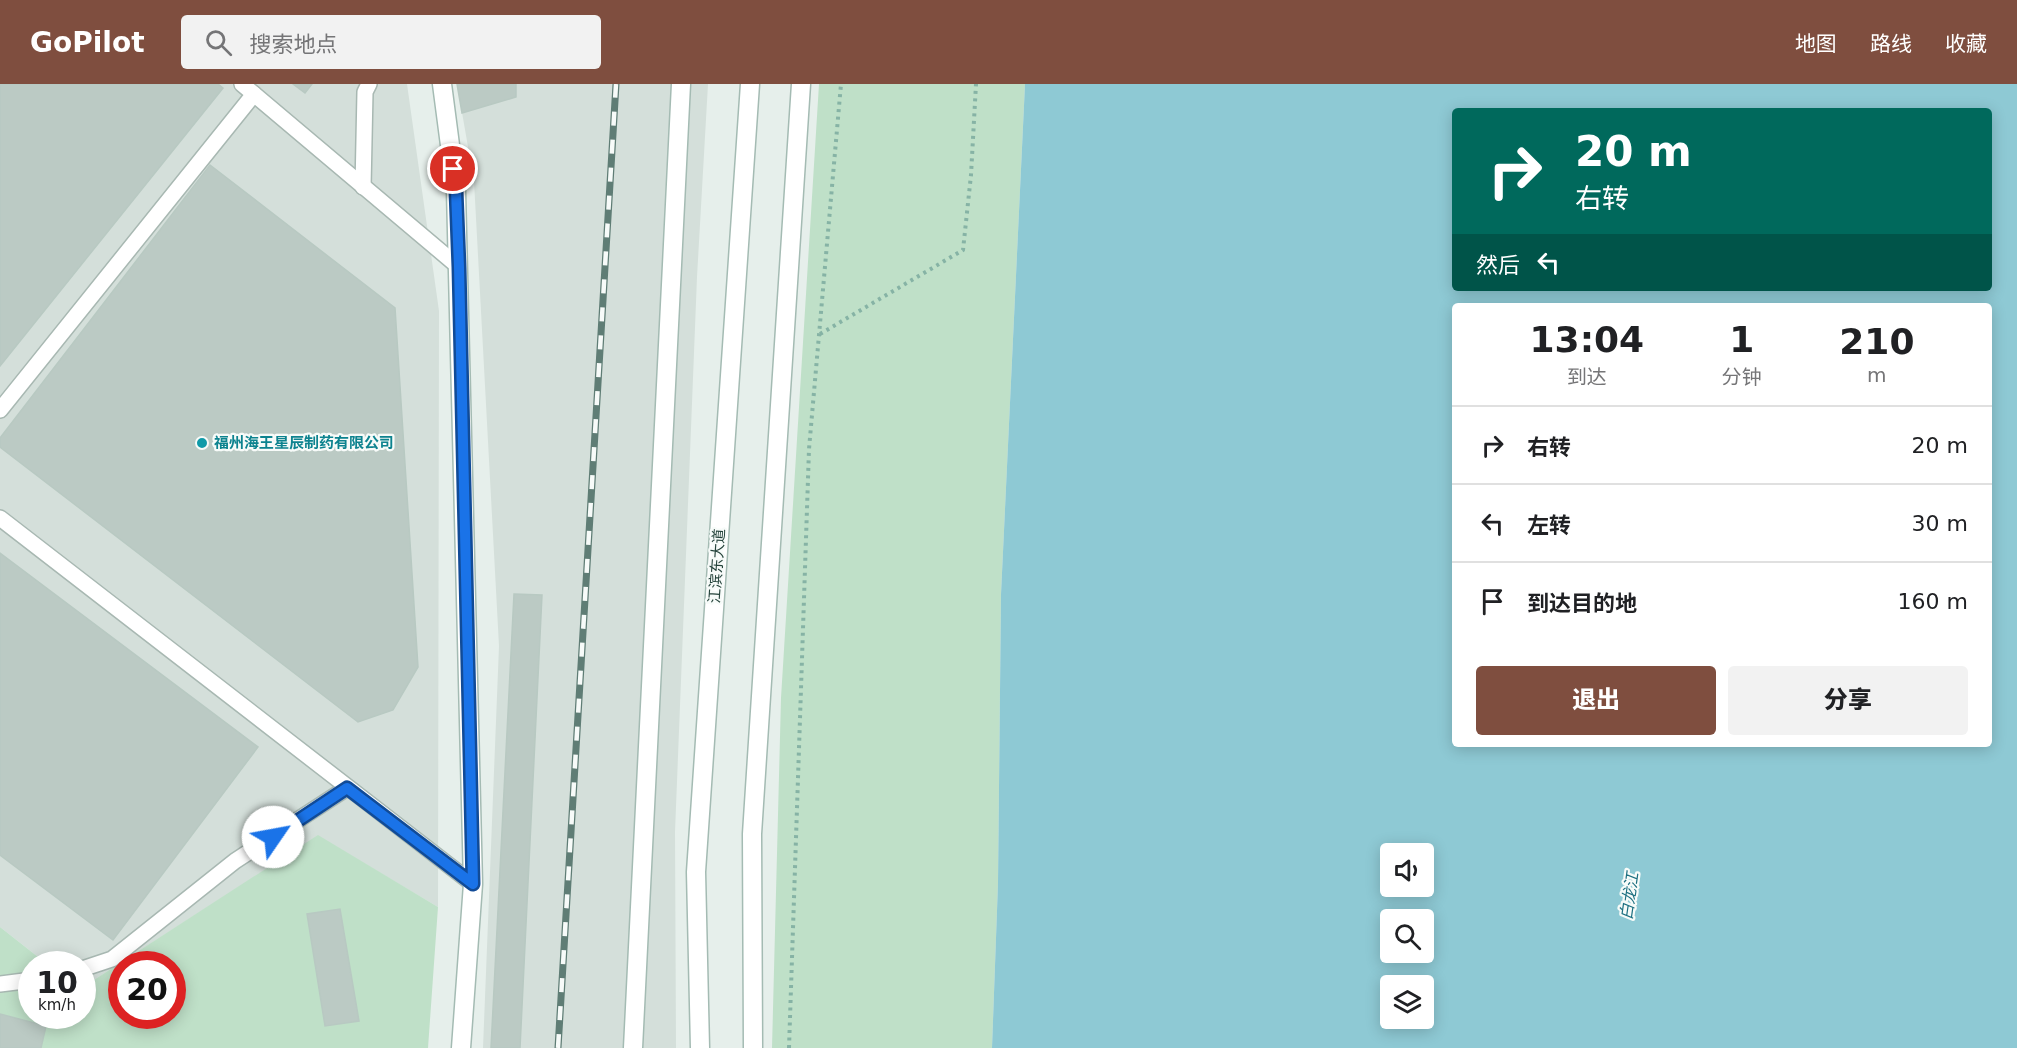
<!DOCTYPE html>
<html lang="zh">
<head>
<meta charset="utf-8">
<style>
	:root { --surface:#fff; --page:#f2f2f2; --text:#202124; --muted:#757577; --line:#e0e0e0; --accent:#7f4e3f }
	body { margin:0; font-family:"DejaVu Sans","Noto Sans SC",sans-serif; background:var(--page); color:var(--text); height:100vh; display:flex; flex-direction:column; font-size:22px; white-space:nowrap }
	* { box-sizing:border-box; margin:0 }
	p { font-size:20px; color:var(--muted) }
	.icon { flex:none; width:33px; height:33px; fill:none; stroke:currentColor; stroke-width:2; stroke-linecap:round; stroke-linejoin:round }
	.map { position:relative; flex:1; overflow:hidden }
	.drawer { position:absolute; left:1452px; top:219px; width:540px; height:444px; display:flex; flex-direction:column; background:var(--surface); border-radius:6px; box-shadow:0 3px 15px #0003 }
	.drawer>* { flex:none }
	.hud { position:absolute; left:1452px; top:24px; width:540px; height:183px; border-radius:6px; box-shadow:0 3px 15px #0003; background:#00695c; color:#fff; overflow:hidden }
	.fabs { position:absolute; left:1380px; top:759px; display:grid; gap:12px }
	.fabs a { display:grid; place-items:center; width:54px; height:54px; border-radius:6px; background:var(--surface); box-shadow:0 3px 15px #0003; font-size:30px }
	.speed { position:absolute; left:18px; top:867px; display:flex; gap:12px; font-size:30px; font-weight:700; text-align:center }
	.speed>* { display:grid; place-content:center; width:78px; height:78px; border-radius:50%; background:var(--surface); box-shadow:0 3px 15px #0003; line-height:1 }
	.speed small { font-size:15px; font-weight:400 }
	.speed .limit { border:9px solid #d22; background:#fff; color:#111 }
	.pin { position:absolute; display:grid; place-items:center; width:51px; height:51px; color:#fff; margin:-26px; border:3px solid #fff; border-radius:50%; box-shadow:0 2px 6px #0007 }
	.me { position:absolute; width:66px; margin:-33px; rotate:57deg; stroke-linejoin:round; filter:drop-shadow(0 0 4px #0008) }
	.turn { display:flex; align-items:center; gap:21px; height:126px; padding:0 24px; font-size:27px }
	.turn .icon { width:78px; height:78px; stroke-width:2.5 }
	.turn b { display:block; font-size:42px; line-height:51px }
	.then { display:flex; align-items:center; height:57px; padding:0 24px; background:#0003; gap:12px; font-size:22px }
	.eta { display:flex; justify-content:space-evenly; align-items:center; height:102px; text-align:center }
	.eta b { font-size:36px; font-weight:800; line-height:42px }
	.cta { display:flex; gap:12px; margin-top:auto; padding:12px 24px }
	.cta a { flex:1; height:69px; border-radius:6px; background:var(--accent); color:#fff; font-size:24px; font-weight:800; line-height:69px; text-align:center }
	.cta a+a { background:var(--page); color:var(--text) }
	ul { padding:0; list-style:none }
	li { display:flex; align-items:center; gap:18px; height:78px; padding:0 24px; border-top:2px solid var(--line) }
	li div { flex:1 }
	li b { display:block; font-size:22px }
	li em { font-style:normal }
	header { display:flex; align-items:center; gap:36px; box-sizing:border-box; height:84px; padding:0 30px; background:var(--accent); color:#fff }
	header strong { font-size:28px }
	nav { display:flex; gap:33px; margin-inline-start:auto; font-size:21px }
	.search { width:420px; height:54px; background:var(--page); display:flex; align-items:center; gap:15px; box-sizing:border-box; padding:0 21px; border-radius:6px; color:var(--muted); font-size:22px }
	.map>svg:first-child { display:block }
	.built { fill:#d4dfda }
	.green { fill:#bfe0c8; fill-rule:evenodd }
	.water { fill:#8ec9d4; fill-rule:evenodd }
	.building { fill:#bbcac4; stroke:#b8c9c2; stroke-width:1.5 }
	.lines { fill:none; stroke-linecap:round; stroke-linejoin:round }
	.lane-casing { stroke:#a8b8b2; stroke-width:18 }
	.secondary-casing { stroke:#a4bbb3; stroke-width:21 }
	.path { stroke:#86b3a5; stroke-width:4; stroke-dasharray:3 4.5; stroke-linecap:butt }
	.lane { stroke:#fff; stroke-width:15 }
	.secondary { stroke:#fff; stroke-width:18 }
	.rail-casing { stroke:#5f7d75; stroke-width:7 }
	.rail { stroke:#f7fbf9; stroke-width:4.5; stroke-dasharray:14; stroke-linecap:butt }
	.route-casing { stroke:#114b97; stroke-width:15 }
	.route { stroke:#1a73e8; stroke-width:10 }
	.culture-dot { fill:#0f9aa8; stroke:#f7fbf9; stroke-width:2 }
	.labels { text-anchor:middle; stroke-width:4.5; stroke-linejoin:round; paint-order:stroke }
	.culture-label { font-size:15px; font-weight:bold; fill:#0d838f; stroke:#f7fbf9; text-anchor:start }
	.street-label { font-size:15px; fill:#24423a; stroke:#f7fbf9 }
	.water-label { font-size:16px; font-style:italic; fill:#1c6f80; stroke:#f7fbf9 }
</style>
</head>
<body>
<header>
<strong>GoPilot</strong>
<div class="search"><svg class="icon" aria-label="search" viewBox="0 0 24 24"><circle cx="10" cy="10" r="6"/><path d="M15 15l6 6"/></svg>搜索地点</div>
<nav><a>地图</a><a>路线</a><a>收藏</a></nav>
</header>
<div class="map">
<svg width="2017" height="964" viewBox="0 0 2017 964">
	<rect width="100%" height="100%" fill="#e6efeb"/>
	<!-- built -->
	<g class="built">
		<path d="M0 0H407L439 227 438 823 318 752 83 903 82 880H47L0 843Z"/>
		<path d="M457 0H708L697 193 675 748 676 964H483L499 562 474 97Z"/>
	</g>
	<!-- green -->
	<g class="green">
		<path d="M819 0H1025L1001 510 998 799 992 964H772L781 614Z"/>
		<path d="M318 751 438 823 428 964H0V843L47 880H32V932H82L83 903ZM122 880H172V932H122Z"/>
	</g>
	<!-- water -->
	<path class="water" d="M1025 0H2017V964H992L998 799 1001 510ZM1455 27H1989V204H1455ZM1455 222H1989V660H1455ZM1390 770H1424V802H1390ZM1390 836H1424V868H1390ZM1390 902H1424V934H1390Z"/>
	<!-- building -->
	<g class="building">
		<path d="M0 0H218L223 4 0 282Z"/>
		<path d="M293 0H312L305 9Z"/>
		<path d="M457 0H516V13L462 29Z"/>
		<path d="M210 81 395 224 418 583 393 626 358 638 0 363V354Z"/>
		<path d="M0 469 258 663 113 856 0 771Z"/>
		<path d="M514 510 542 511 520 964H491Z"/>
		<path d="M340 825 359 937 325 942 307 830Z"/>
		<path d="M0 930 46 942 41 964H0Z"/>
	</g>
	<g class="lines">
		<!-- lane casing -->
		<g class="lane-casing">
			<g id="lane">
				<path d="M242 0 459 183"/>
				<path d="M363 103 365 8 369 0"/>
				<path d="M0 326 254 10"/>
				<path d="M0 434 473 800"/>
				<path d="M82 885 112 875 235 777 347 704"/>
				<path d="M0 900 32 896"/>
			</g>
		</g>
		<!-- secondary casing -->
		<g class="secondary-casing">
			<g id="secondary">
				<path d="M442 0 456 107 473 800 461 964"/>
				<path d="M633 964 681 0"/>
				<path d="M700 964 696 788 750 0"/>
				<path d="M753 964 752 750 801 0"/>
			</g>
		</g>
		<!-- path -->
		<g class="path">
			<path d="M820 250 963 166 971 91 976 0"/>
			<path d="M789 964 809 365 841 0"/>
		</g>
		<!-- lane -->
		<use href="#lane" class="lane"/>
		<!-- secondary -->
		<use href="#secondary" class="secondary"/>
		<!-- rail casing -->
		<g class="rail-casing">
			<path id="rail" d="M558 964 616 0"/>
		</g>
		<!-- rail -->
		<use href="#rail" class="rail"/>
	</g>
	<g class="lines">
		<!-- route casing -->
		<g class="route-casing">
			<path id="route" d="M273 753 347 704 473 800 459 183 456 107 453 85"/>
		</g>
		<!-- route -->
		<use href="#route" class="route"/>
	</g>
	<!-- markers -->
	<circle class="culture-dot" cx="202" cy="359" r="6"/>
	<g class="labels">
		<!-- culture labels -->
		<g class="culture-label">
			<text x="214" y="364">福州海王星辰制药有限公司</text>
		</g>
		<!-- street labels -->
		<g class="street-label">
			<text transform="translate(717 482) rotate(-86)" y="5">江滨东大道</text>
		</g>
		<!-- water labels -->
		<g class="water-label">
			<text transform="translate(1629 812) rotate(-82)" y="6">白龙江</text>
		</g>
	</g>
</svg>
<div class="fabs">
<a><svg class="icon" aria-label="sound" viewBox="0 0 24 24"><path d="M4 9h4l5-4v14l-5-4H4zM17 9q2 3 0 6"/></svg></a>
<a><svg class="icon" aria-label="search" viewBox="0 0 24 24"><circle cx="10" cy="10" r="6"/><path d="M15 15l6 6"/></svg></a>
<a><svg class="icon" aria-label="layers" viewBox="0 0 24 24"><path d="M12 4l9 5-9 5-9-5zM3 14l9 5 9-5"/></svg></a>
</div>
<div class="speed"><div>10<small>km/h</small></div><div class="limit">20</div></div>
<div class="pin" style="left:453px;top:85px;background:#d93025"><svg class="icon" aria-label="arrive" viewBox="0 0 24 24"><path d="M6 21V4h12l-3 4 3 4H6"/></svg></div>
<svg class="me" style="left:273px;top:753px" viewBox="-20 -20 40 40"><circle r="19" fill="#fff"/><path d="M0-13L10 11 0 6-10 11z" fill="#1a73e8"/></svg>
<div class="hud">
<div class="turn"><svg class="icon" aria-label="right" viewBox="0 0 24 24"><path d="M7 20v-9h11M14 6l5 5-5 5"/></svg><div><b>20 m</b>右转</div></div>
<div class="then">然后<svg class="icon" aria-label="left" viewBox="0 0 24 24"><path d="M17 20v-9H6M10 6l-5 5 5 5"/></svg></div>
</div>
<section class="drawer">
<div class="eta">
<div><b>13:04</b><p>到达</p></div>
<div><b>1</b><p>分钟</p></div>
<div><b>210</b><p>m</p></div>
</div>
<ul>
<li><svg class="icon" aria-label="right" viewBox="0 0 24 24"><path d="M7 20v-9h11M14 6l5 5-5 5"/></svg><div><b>右转</b></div><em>20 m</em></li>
<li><svg class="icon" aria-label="left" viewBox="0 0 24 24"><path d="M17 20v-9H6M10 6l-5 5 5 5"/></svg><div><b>左转</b></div><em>30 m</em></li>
<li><svg class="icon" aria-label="arrive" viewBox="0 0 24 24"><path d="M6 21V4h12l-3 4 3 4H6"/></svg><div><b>到达目的地</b></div><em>160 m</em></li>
</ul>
<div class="cta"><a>退出</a><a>分享</a></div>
</section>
</div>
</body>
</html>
